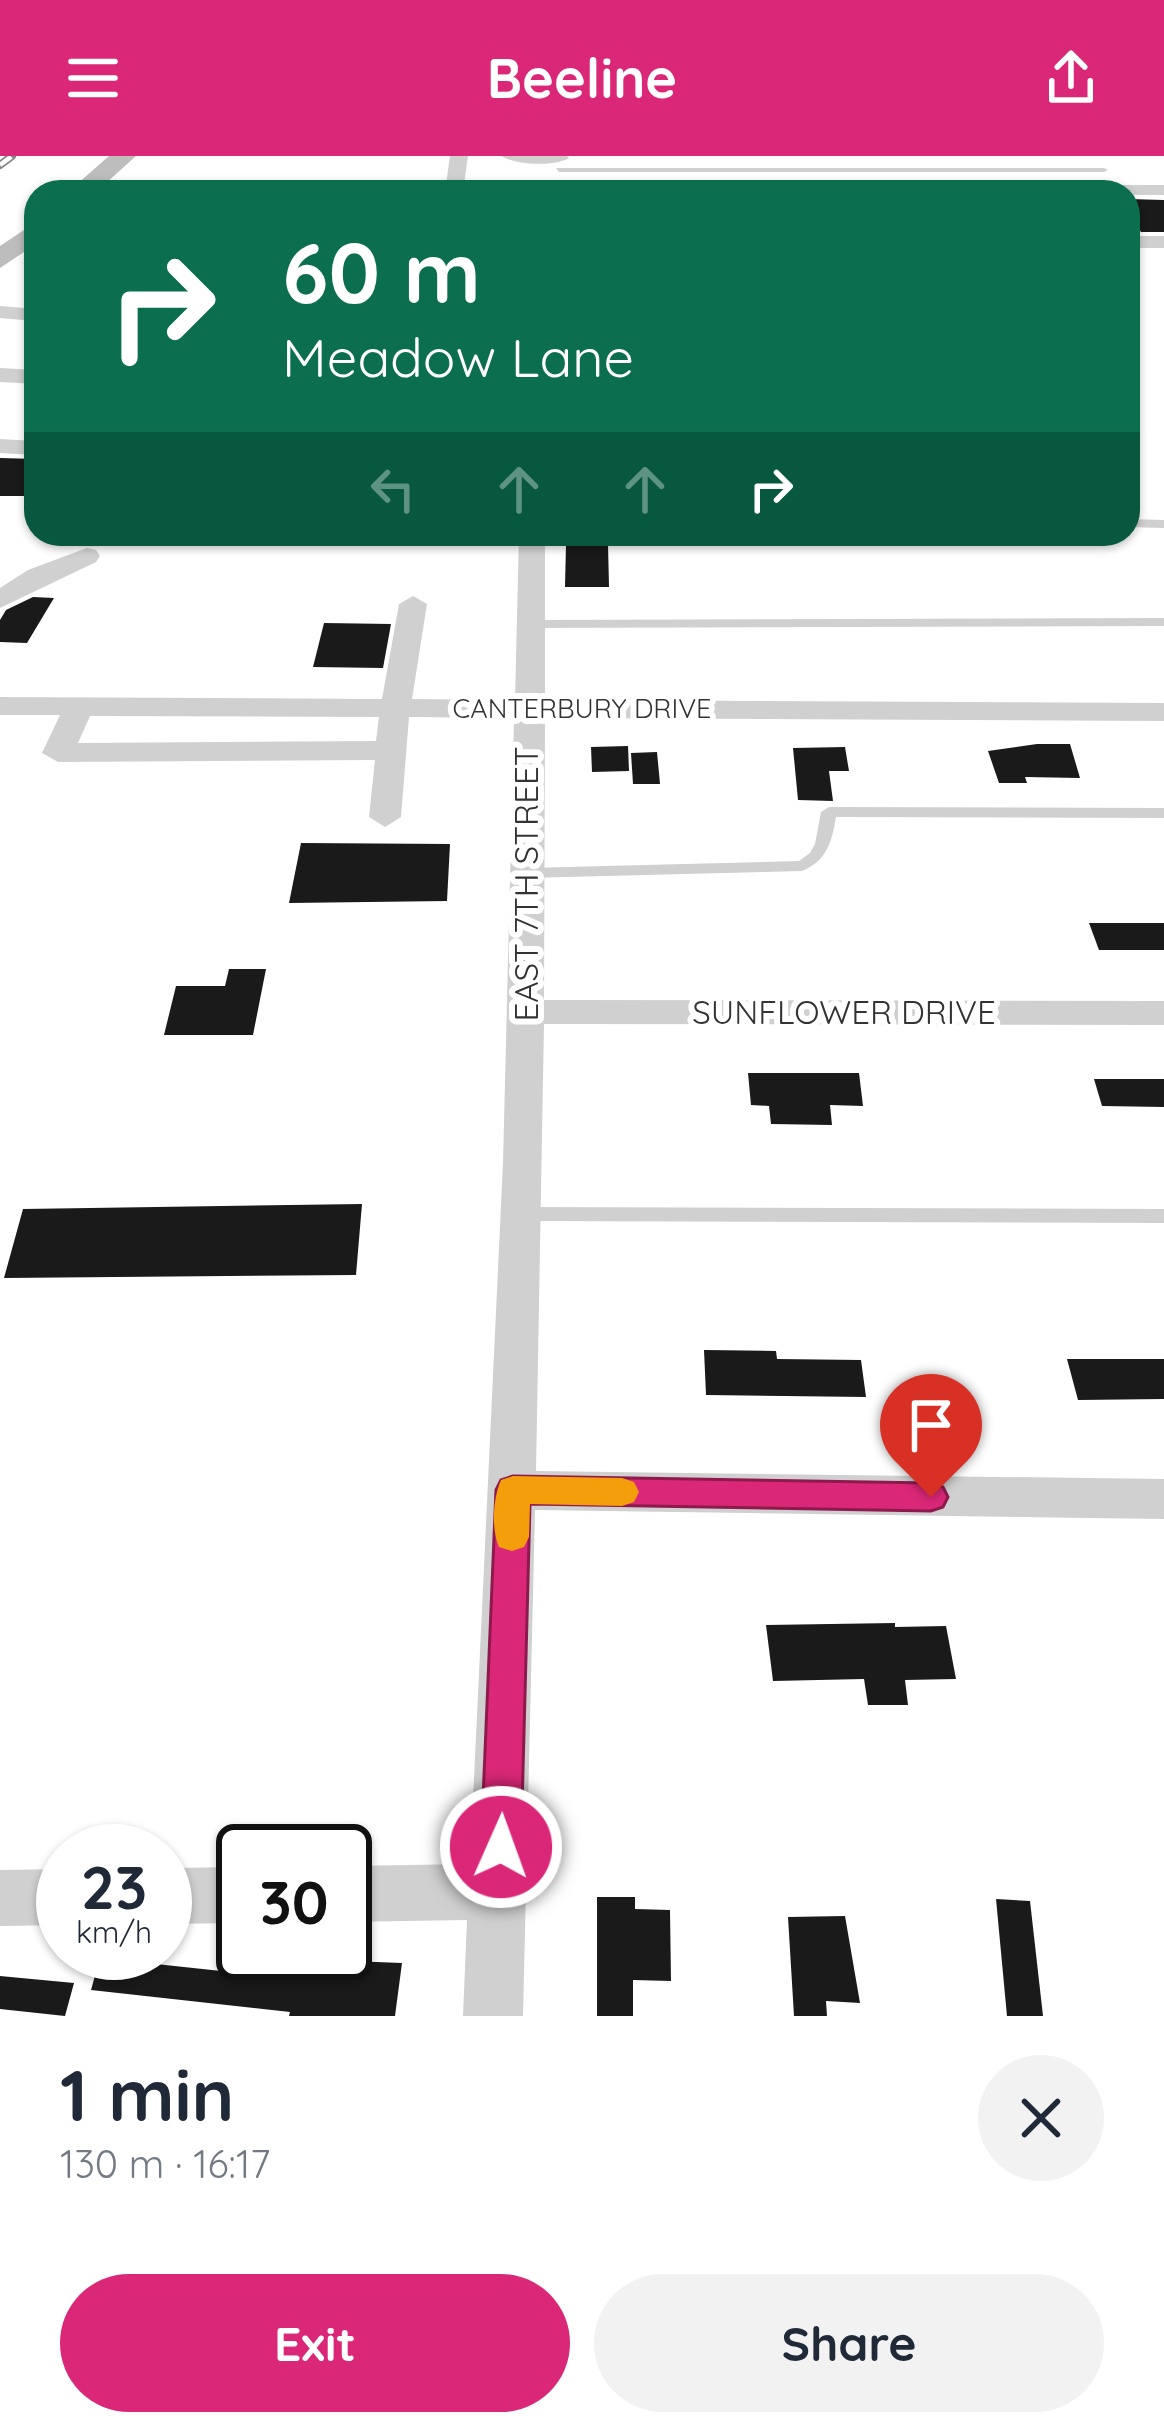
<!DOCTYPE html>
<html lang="en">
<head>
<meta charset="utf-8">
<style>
	:root { --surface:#fff; --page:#f2f2f3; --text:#1f2937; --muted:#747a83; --accent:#db2777 }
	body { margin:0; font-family:Quicksand,sans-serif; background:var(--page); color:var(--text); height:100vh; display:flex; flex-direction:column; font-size:45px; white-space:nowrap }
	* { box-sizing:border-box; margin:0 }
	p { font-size:39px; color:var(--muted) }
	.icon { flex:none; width:66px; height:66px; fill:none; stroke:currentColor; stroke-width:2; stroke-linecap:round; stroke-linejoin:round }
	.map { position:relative; height:1860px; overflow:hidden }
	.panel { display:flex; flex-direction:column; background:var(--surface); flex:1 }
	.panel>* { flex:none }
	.hud { position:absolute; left:24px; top:24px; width:1116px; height:366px; border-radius:36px; box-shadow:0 3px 9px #0004; background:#0b6e4f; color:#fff; overflow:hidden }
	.speed { position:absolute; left:36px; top:1668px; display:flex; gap:24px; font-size:60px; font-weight:700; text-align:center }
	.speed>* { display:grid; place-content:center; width:156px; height:156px; border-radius:50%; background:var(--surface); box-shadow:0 3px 9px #0004; line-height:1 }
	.speed small { font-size:30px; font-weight:400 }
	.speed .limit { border:6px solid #111; border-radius:18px; background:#fff; color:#111 }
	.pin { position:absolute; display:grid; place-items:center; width:102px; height:102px; color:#fff; margin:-123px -51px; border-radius:50% 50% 50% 0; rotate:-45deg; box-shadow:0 0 12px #0007 }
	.pin .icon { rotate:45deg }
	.me { position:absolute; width:132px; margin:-66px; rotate:2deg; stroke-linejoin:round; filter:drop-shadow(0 0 9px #0008) }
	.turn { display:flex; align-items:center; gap:42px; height:252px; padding:0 60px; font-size:54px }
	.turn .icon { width:156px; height:156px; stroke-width:2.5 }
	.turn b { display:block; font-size:84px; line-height:102px }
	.lanes { display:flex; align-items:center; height:114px; padding:0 60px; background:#0003; justify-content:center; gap:60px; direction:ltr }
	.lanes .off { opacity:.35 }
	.round { display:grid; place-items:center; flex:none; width:126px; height:126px; border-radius:63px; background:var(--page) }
	.headline { display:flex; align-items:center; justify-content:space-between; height:204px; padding:0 60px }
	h1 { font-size:72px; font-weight:700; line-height:90px }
	.cta { display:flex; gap:24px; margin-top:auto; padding:24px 60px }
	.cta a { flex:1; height:138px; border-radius:72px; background:var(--accent); color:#fff; font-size:48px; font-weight:700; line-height:138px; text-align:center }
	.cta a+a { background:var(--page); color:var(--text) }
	header { display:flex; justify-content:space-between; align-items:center; height:156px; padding:0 60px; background:var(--accent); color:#fff; font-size:54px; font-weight:700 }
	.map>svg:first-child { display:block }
	.building { fill:#1a1a1a }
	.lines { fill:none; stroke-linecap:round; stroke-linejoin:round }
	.service { fill:#d0d0d0; fill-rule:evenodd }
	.minor { fill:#d0d0d0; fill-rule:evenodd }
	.secondary { fill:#bdbdbd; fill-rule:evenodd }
	.rail-casing { stroke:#888; stroke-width:8 }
	.rail { stroke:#fff; stroke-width:4.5; stroke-dasharray:14; stroke-linecap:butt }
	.route { fill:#db2777; stroke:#8e194d; stroke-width:3 }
	.slow { fill:#f59e0b }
	.labels { text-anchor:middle; stroke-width:12; stroke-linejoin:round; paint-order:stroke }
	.far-street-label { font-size:27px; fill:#333; stroke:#fff }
	.street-label { font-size:33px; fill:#333; stroke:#fff }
</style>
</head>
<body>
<header><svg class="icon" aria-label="menu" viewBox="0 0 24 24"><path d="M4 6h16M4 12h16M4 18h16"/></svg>Beeline<svg class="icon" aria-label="share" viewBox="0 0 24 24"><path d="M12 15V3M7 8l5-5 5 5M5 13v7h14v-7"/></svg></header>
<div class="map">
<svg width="1164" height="1860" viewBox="0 0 1164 1860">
	<rect width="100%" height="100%" fill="#fff"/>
	<!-- building -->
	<g class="building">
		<path d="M1128 43 1164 44V76H1141L1128 57Z"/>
		<path d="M0 302 36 303V340H0Z"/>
		<path d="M566 388H608L609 431H565Z"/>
		<path d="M33 441 54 442 27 487 0 486V464L6 454Z"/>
		<path d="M324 467 391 468 383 512 313 511Z"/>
		<path d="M1037 588H1070L1080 622 1025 621 1027 627H999L988 595Z"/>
		<path d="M628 590 629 615 592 616 591 591Z"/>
		<path d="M845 591 849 615H829L833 645 798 644 793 592Z"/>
		<path d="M657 596 660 628H633L631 597Z"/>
		<path d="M301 687 450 688 447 745 289 747Z"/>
		<path d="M1089 767H1164V794H1099Z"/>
		<path d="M229 813H266L253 879H164L176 830H225Z"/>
		<path d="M748 917H859L863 950 830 949 832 969 771 968 769 950 751 949Z"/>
		<path d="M1094 923H1164V951L1102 950Z"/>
		<path d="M362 1048 356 1119 4 1122 23 1053Z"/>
		<path d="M704 1194 776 1195 777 1203 861 1204 866 1241 706 1239Z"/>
		<path d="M1067 1203H1164V1243L1078 1244Z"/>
		<path d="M895 1467V1471L946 1470 956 1523 905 1524 908 1549H868L864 1523 773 1525 766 1469Z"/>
		<path d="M597 1741H635V1753L670 1754 671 1825 633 1824V1860H597Z"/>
		<path d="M996 1743 1030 1745 1043 1860H1007Z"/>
		<path d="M845 1760 860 1847 826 1845 827 1860H794L788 1761Z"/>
		<path d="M100 1802 295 1823 298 1803 402 1807 395 1860H289L290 1856 91 1834Z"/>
		<path d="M0 1820 74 1827 65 1860 0 1853Z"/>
	</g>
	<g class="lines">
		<!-- service -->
		<g class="service">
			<path d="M556 12H1104L1108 14 1104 16H559Z"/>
			<path d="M1128 363 1164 364V372L1128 371Z"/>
			<path d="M1164 462V470L529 472 522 468 529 464Z"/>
			<path d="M829 651 1164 652V662L836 661C832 685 827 705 802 715L526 722 518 717 526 712 799 705 810 697 815 688 821 656Z"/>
			<path d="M522 1051 1164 1053V1067L522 1065 515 1063 512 1058 515 1053Z"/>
		</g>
		<!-- minor -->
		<g class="minor">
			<path d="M450 0H468L463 36H445Z"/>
			<path d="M501 0H567L569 2C554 11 516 9 501 0Z"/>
			<path d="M557 28 1164 29V39L550 36 551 29Z"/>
			<rect x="1128" y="80" width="36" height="12"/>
			<path d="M0 150 36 153V165L0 162Z"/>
			<path d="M0 212 36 214V228L0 226Z"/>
			<path d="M0 283 36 285V299L0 297Z"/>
			<path d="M519 378H545V544L1164 547V565L545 562 544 844 1164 845V869L544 868 536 1315 1164 1323V1363L535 1354 523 1860H463L467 1764 345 1766V1710L470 1708 503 1007 514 562 409 561 401 661 385 671 369 661 375 604 58 606 42 597 60 559H0V541L382 543 399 448 413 440 427 448 412 543 515 544ZM90 560 379 561 376 585 78 587Z"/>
			<path d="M87 392 96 394 100 400 96 406 0 452V432L28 414Z"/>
			<path d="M243 1711V1767L165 1768V1712Z"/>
			<path d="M63 1713V1769L0 1770V1714Z"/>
		</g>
		<!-- secondary -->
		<g class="secondary">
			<path d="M109 0H136L96 36H68Z"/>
			<path d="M36 66V88L0 112V90Z"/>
		</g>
		<!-- rail casing -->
		<g class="rail-casing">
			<path id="rail" d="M0 9 12 0"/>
		</g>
		<!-- rail -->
		<use href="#rail" class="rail"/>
	</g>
	<!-- route -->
	<path class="route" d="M513 1320 931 1327 943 1331 948 1341 943 1351 931 1355 530 1348 521 1691 515 1704 501 1710 487 1704 481 1691 496 1334 501 1324Z"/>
	<!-- slow -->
	<path class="slow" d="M513 1320 622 1322 634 1326 639 1336 634 1346 622 1350 530 1348 529 1381 524 1391 512 1395 499 1391C491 1373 493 1342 501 1324Z"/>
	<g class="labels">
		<!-- far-street labels -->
		<g class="far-street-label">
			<text x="582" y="562">CANTERBURY DRIVE</text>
		</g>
		<!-- street labels -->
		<g class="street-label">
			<text transform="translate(526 728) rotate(-90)" y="12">EAST 7TH STREET</text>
			<text x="844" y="868">SUNFLOWER DRIVE</text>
		</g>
	</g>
</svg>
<div class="speed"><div>23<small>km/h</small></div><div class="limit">30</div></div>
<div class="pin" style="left:931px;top:1341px;background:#d93025"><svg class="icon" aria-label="arrive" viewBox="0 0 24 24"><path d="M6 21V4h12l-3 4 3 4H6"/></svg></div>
<svg class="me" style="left:501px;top:1691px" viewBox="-20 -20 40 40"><circle r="17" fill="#db2777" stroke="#fff" stroke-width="3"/><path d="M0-11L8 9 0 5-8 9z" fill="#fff"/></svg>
<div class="hud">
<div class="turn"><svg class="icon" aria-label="right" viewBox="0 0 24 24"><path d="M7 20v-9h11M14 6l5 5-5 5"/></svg><div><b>60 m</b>Meadow Lane</div></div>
<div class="lanes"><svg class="icon off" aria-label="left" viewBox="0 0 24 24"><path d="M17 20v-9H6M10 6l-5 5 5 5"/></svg><svg class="icon off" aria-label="ahead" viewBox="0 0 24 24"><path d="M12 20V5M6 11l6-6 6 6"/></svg><svg class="icon off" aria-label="ahead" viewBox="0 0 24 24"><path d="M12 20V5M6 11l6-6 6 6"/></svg><svg class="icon" aria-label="right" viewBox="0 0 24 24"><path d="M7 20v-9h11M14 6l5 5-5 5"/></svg></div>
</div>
</div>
<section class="panel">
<div class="headline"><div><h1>1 min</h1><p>130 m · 16:17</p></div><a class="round"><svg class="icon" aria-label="close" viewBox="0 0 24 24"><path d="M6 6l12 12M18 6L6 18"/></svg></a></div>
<div class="cta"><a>Exit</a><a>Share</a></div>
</section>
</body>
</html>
